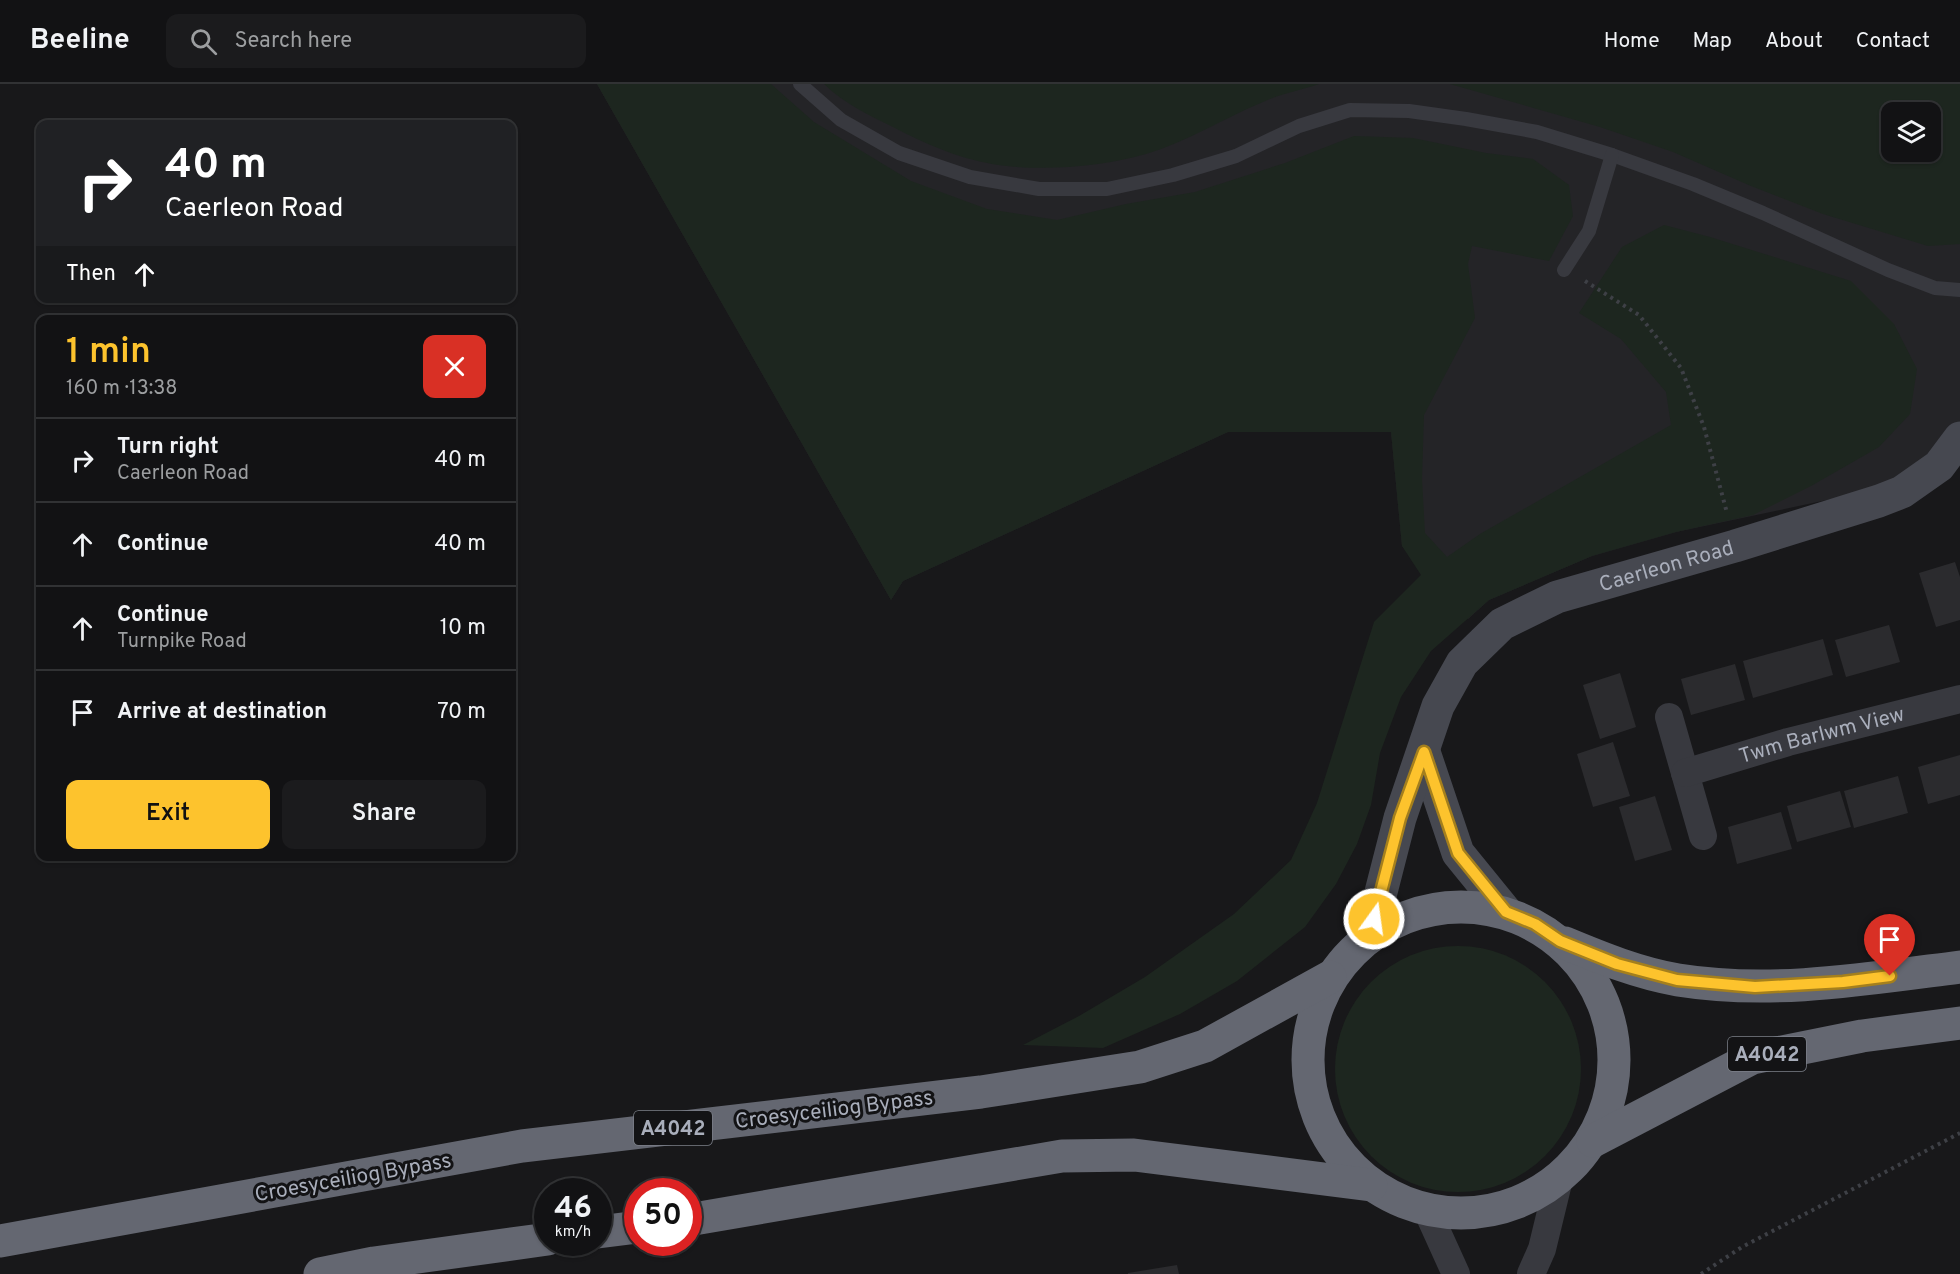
<!DOCTYPE html>
<html lang="en">
<head>
<meta charset="utf-8">
<style>
	:root { --surface:#121214; --page:#1b1b1d; --text:#f1f3f6; --muted:#9c9ea0; --line:#313234; --accent:#fdc32d }
	body { margin:0; font-family:Overpass,sans-serif; background:var(--page); color:var(--text); height:100vh; display:flex; flex-direction:column; font-size:22px; white-space:nowrap }
	* { box-sizing:border-box; margin:0 }
	p { font-size:20px; color:var(--muted) }
	.icon { flex:none; width:33px; height:33px; fill:none; stroke:currentColor; stroke-width:2; stroke-linecap:round; stroke-linejoin:round }
	.map { position:relative; flex:1; overflow:hidden }
	.panel { position:absolute; left:36px; top:231px; width:480px; height:546px; display:flex; flex-direction:column; background:var(--surface); border-radius:12px; box-shadow:0 2px 4px #0004,0 0 0 2px var(--line) }
	.panel>* { flex:none }
	.top-card { position:absolute; left:36px; top:36px; width:480px; height:183px; border-radius:12px; box-shadow:0 2px 4px #0004,0 0 0 2px var(--line); background:#202124; color:#fff; overflow:hidden }
	.buttons { position:absolute; left:1881px; top:18px; display:grid; gap:12px }
	.buttons a { display:grid; place-items:center; width:60px; height:60px; border-radius:12px; background:var(--surface); box-shadow:0 2px 4px #0004,0 0 0 2px var(--line); font-size:30px }
	.speed { position:absolute; left:534px; top:1094px; display:flex; gap:12px; font-size:30px; font-weight:700; text-align:center }
	.speed>* { display:grid; place-content:center; width:78px; height:78px; border-radius:50%; background:var(--surface); box-shadow:0 2px 4px #0004,0 0 0 2px var(--line); line-height:1 }
	.speed small { font-size:15px; font-weight:400 }
	.speed .limit { border:9px solid #d22; background:#fff; color:#111 }
	.pin { position:absolute; display:grid; place-items:center; width:51px; height:51px; color:#fff; margin:-62px -26px; border-radius:50% 50% 50% 0; rotate:-45deg; box-shadow:0 0 6px #0007 }
	.pin .icon { rotate:45deg }
	.me { position:absolute; width:66px; margin:-33px; rotate:14deg; stroke-linejoin:round; filter:drop-shadow(0 0 4px #0008) }
	.turn { display:flex; align-items:center; gap:21px; height:126px; padding:0 30px; font-size:27px }
	.turn .icon { width:78px; height:78px; stroke-width:2.5 }
	.turn b { display:block; font-size:42px; line-height:51px }
	.then { display:flex; align-items:center; height:57px; padding:0 30px; background:#0003; gap:12px; font-size:22px }
	.round { display:grid; place-items:center; flex:none; width:63px; height:63px; border-radius:12px; background:var(--page) }
	.overview { display:flex; align-items:center; justify-content:space-between; height:102px; padding:0 30px }
	h1 { font-size:36px; font-weight:600; line-height:45px; color:var(--accent) }
	.cta { display:flex; gap:12px; margin-top:auto; padding:12px 30px }
	.cta a { flex:1; height:69px; border-radius:12px; background:var(--accent); color:#111; font-size:24px; font-weight:600; line-height:69px; text-align:center }
	.cta a+a { background:var(--page); color:var(--text) }
	ul { padding:0; list-style:none }
	li { display:flex; align-items:center; gap:18px; height:84px; padding:0 30px; border-top:2px solid var(--line) }
	li div { flex:1 }
	li b { display:block; font-size:22px }
	li em { font-style:normal }
	header { display:flex; align-items:center; gap:36px; box-sizing:border-box; height:84px; padding:0 30px; background:var(--surface); border-bottom:2px solid var(--line) }
	header strong { font-size:28px }
	nav { display:flex; gap:33px; margin-inline-start:auto; font-size:21px }
	.search { width:420px; height:54px; background:var(--page); display:flex; align-items:center; gap:15px; box-sizing:border-box; padding:0 21px; border-radius:12px; color:var(--muted); font-size:22px }
	.map>svg:first-child { display:block }
	.built { fill:#242427; fill-rule:evenodd }
	.green { fill:#1d261f; fill-rule:evenodd }
	.building { fill:#2b2b2e }
	.lines { fill:none; stroke-linecap:round; stroke-linejoin:round }
	.path { stroke:#3e4046; stroke-width:4; stroke-dasharray:3 4.5; stroke-linecap:butt }
	.lane { stroke:#38393f; stroke-width:14 }
	.street { stroke:#38393f; stroke-width:28 }
	.secondary { stroke:#464850; stroke-width:33 }
	.highway { stroke:#646771; stroke-width:33 }
	.route-casing { stroke:#a47f1d; stroke-width:15 }
	.route { stroke:#fdc32d; stroke-width:10 }
	.labels { text-anchor:middle; stroke-width:6; stroke-linejoin:round; paint-order:stroke }
	.shield { fill:#131315; stroke:#7c8089; stroke-width:1.5 }
	.shield-label { font-size:20px; font-weight:bold; fill:#a9aebb }
	.street-label { font-size:21px; fill:#a9aebb; stroke:#131315 }
</style>
</head>
<body>
<header>
<strong>Beeline</strong>
<div class="search"><svg class="icon" aria-label="search" viewBox="0 0 24 24"><circle cx="10" cy="10" r="6"/><path d="M15 15l6 6"/></svg>Search here</div>
<nav><a>Home</a><a>Map</a><a>About</a><a>Contact</a></nav>
</header>
<div class="map">
<svg width="1960" height="1190" viewBox="0 0 1960 1190">
	<rect width="100%" height="100%" fill="#18181a"/>
	<!-- built -->
	<path class="built" d="M597 0H1960V381L1860 409 1676 448 1592 472 1489 516 1468 535 1402 462 1391 348H1228L903 497 891 516ZM1892 28H1930V68H1892Z"/>
	<!-- green -->
	<g class="green">
		<path d="M597 0H771L814 38 911 97 987 125 1057 136 1126 120 1195 108 1285 79 1354 52 1413 54 1486 69 1533 75 1569 101 1573 132 1549 177 1472 162 1468 180 1475 234 1424 331 1422 395 1425 449 1447 473 1480 450 1671 341 1666 308 1621 255 1579 229 1622 163 1664 141 1710 153 1851 197 1894 240 1917 285 1910 330 1879 363 1811 402 1753 431 1676 448 1592 472 1489 516 1431 567 1401 613 1380 669 1371 721 1357 760 1336 800 1305 843 1237 897 1180 930 1103 964 1023 961 1079 932 1145 893 1234 830 1291 776 1317 719 1374 538 1421 491 1402 462 1391 348H1228L903 497 891 516Z"/>
		<path d="M824 0H1319C1301 6 1280 10 1263 18 1224 34 1187 58 1146 70 1102 83 1037 88 992 80 957 74 924 59 893 43 869 31 843 19 824 0Z"/>
		<path d="M1450 0H1960V160L1928 162 1823 130 1751 102 1673 68 1600 43ZM1930 28V68H1892V28Z"/>
		<circle cx="1458" cy="985" r="123"/>
	</g>
	<!-- building -->
	<g class="building">
		<path d="M1955 478 1960 493V536L1936 543 1919 489Z"/>
		<path d="M1889 541 1900 578 1846 593 1835 556Z"/>
		<path d="M1823 555 1833 591 1753 614 1743 577Z"/>
		<path d="M1735 580 1745 616 1691 631 1681 595Z"/>
		<path d="M1620 589 1636 643 1600 655 1583 601Z"/>
		<path d="M1613 658 1630 712 1593 723 1577 670Z"/>
		<path d="M1960 671V711L1928 720 1918 683Z"/>
		<path d="M1898 692 1908 729 1854 744 1844 707Z"/>
		<path d="M1840 707 1851 743 1797 758 1787 722Z"/>
		<path d="M1655 712 1672 766 1635 777 1619 723Z"/>
		<path d="M1781 728 1792 765 1737 780 1728 743Z"/>
		<path d="M1177 1181 1179 1190H1128V1189Z"/>
	</g>
	<g class="lines">
		<!-- path -->
		<g class="path">
			<path d="M1585 197 1639 231 1681 284 1704 343 1727 429"/>
			<path d="M1701 1190 1742 1163 1960 1049"/>
		</g>
		<!-- lane -->
		<g class="lane">
			<path d="M800 0 841 36 899 69 970 93 1039 105H1107L1173 91 1236 72 1299 42 1350 26 1409 27 1466 35 1537 48 1612 71 1693 100 1763 129 1888 186 1935 204 1960 206"/>
			<path d="M1564 186 1589 147 1612 71"/>
		</g>
		<!-- street -->
		<g class="street">
			<path d="M1669 633 1703 752"/>
			<path id="s1" d="M1685 689 1788 658 1960 615"/>
			<path d="M1427 1126 1456 1190"/>
			<path d="M1531 1190 1542 1165 1559 1095"/>
		</g>
		<!-- secondary -->
		<g class="secondary">
			<path d="M1424 668 1458 769 1506 828"/>
			<path id="s2" d="M1370 851 1400 734 1438 622 1462 579 1502 540 1557 513 1735 462 1879 417 1902 408 1939 382 1960 354"/>
		</g>
		<!-- highway -->
		<g class="highway">
			<circle cx="1461" cy="976" r="153"/>
			<path d="M1565 859C1601 874 1638 889 1678 896 1772 911 1867 895 1960 883"/>
			<path d="M1593 1057 1752 974 1862 952 1960 939"/>
			<path d="M688 1136 1062 1072 1134 1071 1371 1101"/>
			<path d="M598 1148 638 1143"/>
			<path d="M0 1157 522 1062 981 1008 1140 983 1205 962 1330 893"/>
			<path d="M320 1190 374 1179 548 1155"/>
		</g>
	</g>
	<g class="lines">
		<!-- route casing -->
		<g class="route-casing">
			<path id="route" d="M1374 835 1400 734 1424 668 1458 769 1506 828 1535 840 1560 857 1617 880 1677 896 1755 903 1843 898 1890 892"/>
		</g>
		<!-- route -->
		<use href="#route" class="route"/>
	</g>
	<g class="labels">
		<!-- shield labels -->
		<g class="shield">
			<rect x="1728" y="953" width="78" height="34" rx="4.5"/>
			<rect x="634" y="1027" width="78" height="34" rx="4.5"/>
		</g>
		<g class="shield-label">
			<text x="1767" y="977">A4042</text>
			<text x="673" y="1051">A4042</text>
		</g>
		<!-- street labels -->
		<g class="street-label">
			<text dy="7" stroke="none"><textPath href="#s2" startOffset="519">Caerleon Road</textPath></text>
			<text dy="7" stroke="none"><textPath href="#s1" startOffset="142">Twm Barlwm View</textPath></text>
			<text transform="translate(834 1025) rotate(-7)" y="7">Croesyceiliog Bypass</text>
			<text transform="translate(353 1093) rotate(-10)" y="7">Croesyceiliog Bypass</text>
		</g>
	</g>
</svg>
<div class="buttons">
<a><svg class="icon" aria-label="layers" viewBox="0 0 24 24"><path d="M12 4l9 5-9 5-9-5zM3 14l9 5 9-5"/></svg></a>
</div>
<div class="speed"><div>46<small>km/h</small></div><div class="limit">50</div></div>
<div class="pin" style="left:1890px;top:892px;background:#d93025"><svg class="icon" aria-label="arrive" viewBox="0 0 24 24"><path d="M6 21V4h12l-3 4 3 4H6"/></svg></div>
<svg class="me" style="left:1374px;top:835px" viewBox="-20 -20 40 40"><circle r="17" fill="#fdc32d" stroke="#fff" stroke-width="3"/><path d="M0-11L8 9 0 5-8 9z" fill="#fff"/></svg>
<div class="top-card">
<div class="turn"><svg class="icon" aria-label="right" viewBox="0 0 24 24"><path d="M7 20v-9h11M14 6l5 5-5 5"/></svg><div><b>40 m</b>Caerleon Road</div></div>
<div class="then">Then<svg class="icon" aria-label="ahead" viewBox="0 0 24 24"><path d="M12 20V5M6 11l6-6 6 6"/></svg></div>
</div>
<section class="panel">
<div class="overview"><div><h1>1 min</h1><p>160 m · 13:38</p></div><a class="round" style="background:#d93025;color:#fff"><svg class="icon" aria-label="close" viewBox="0 0 24 24"><path d="M6 6l12 12M18 6L6 18"/></svg></a></div>
<ul>
<li><svg class="icon" aria-label="right" viewBox="0 0 24 24"><path d="M7 20v-9h11M14 6l5 5-5 5"/></svg><div><b>Turn right</b><p>Caerleon Road</p></div><em>40 m</em></li>
<li><svg class="icon" aria-label="ahead" viewBox="0 0 24 24"><path d="M12 20V5M6 11l6-6 6 6"/></svg><div><b>Continue</b></div><em>40 m</em></li>
<li><svg class="icon" aria-label="ahead" viewBox="0 0 24 24"><path d="M12 20V5M6 11l6-6 6 6"/></svg><div><b>Continue</b><p>Turnpike Road</p></div><em>10 m</em></li>
<li><svg class="icon" aria-label="arrive" viewBox="0 0 24 24"><path d="M6 21V4h12l-3 4 3 4H6"/></svg><div><b>Arrive at destination</b></div><em>70 m</em></li>
</ul>
<div class="cta"><a>Exit</a><a>Share</a></div>
</section>
</div>
</body>
</html>
